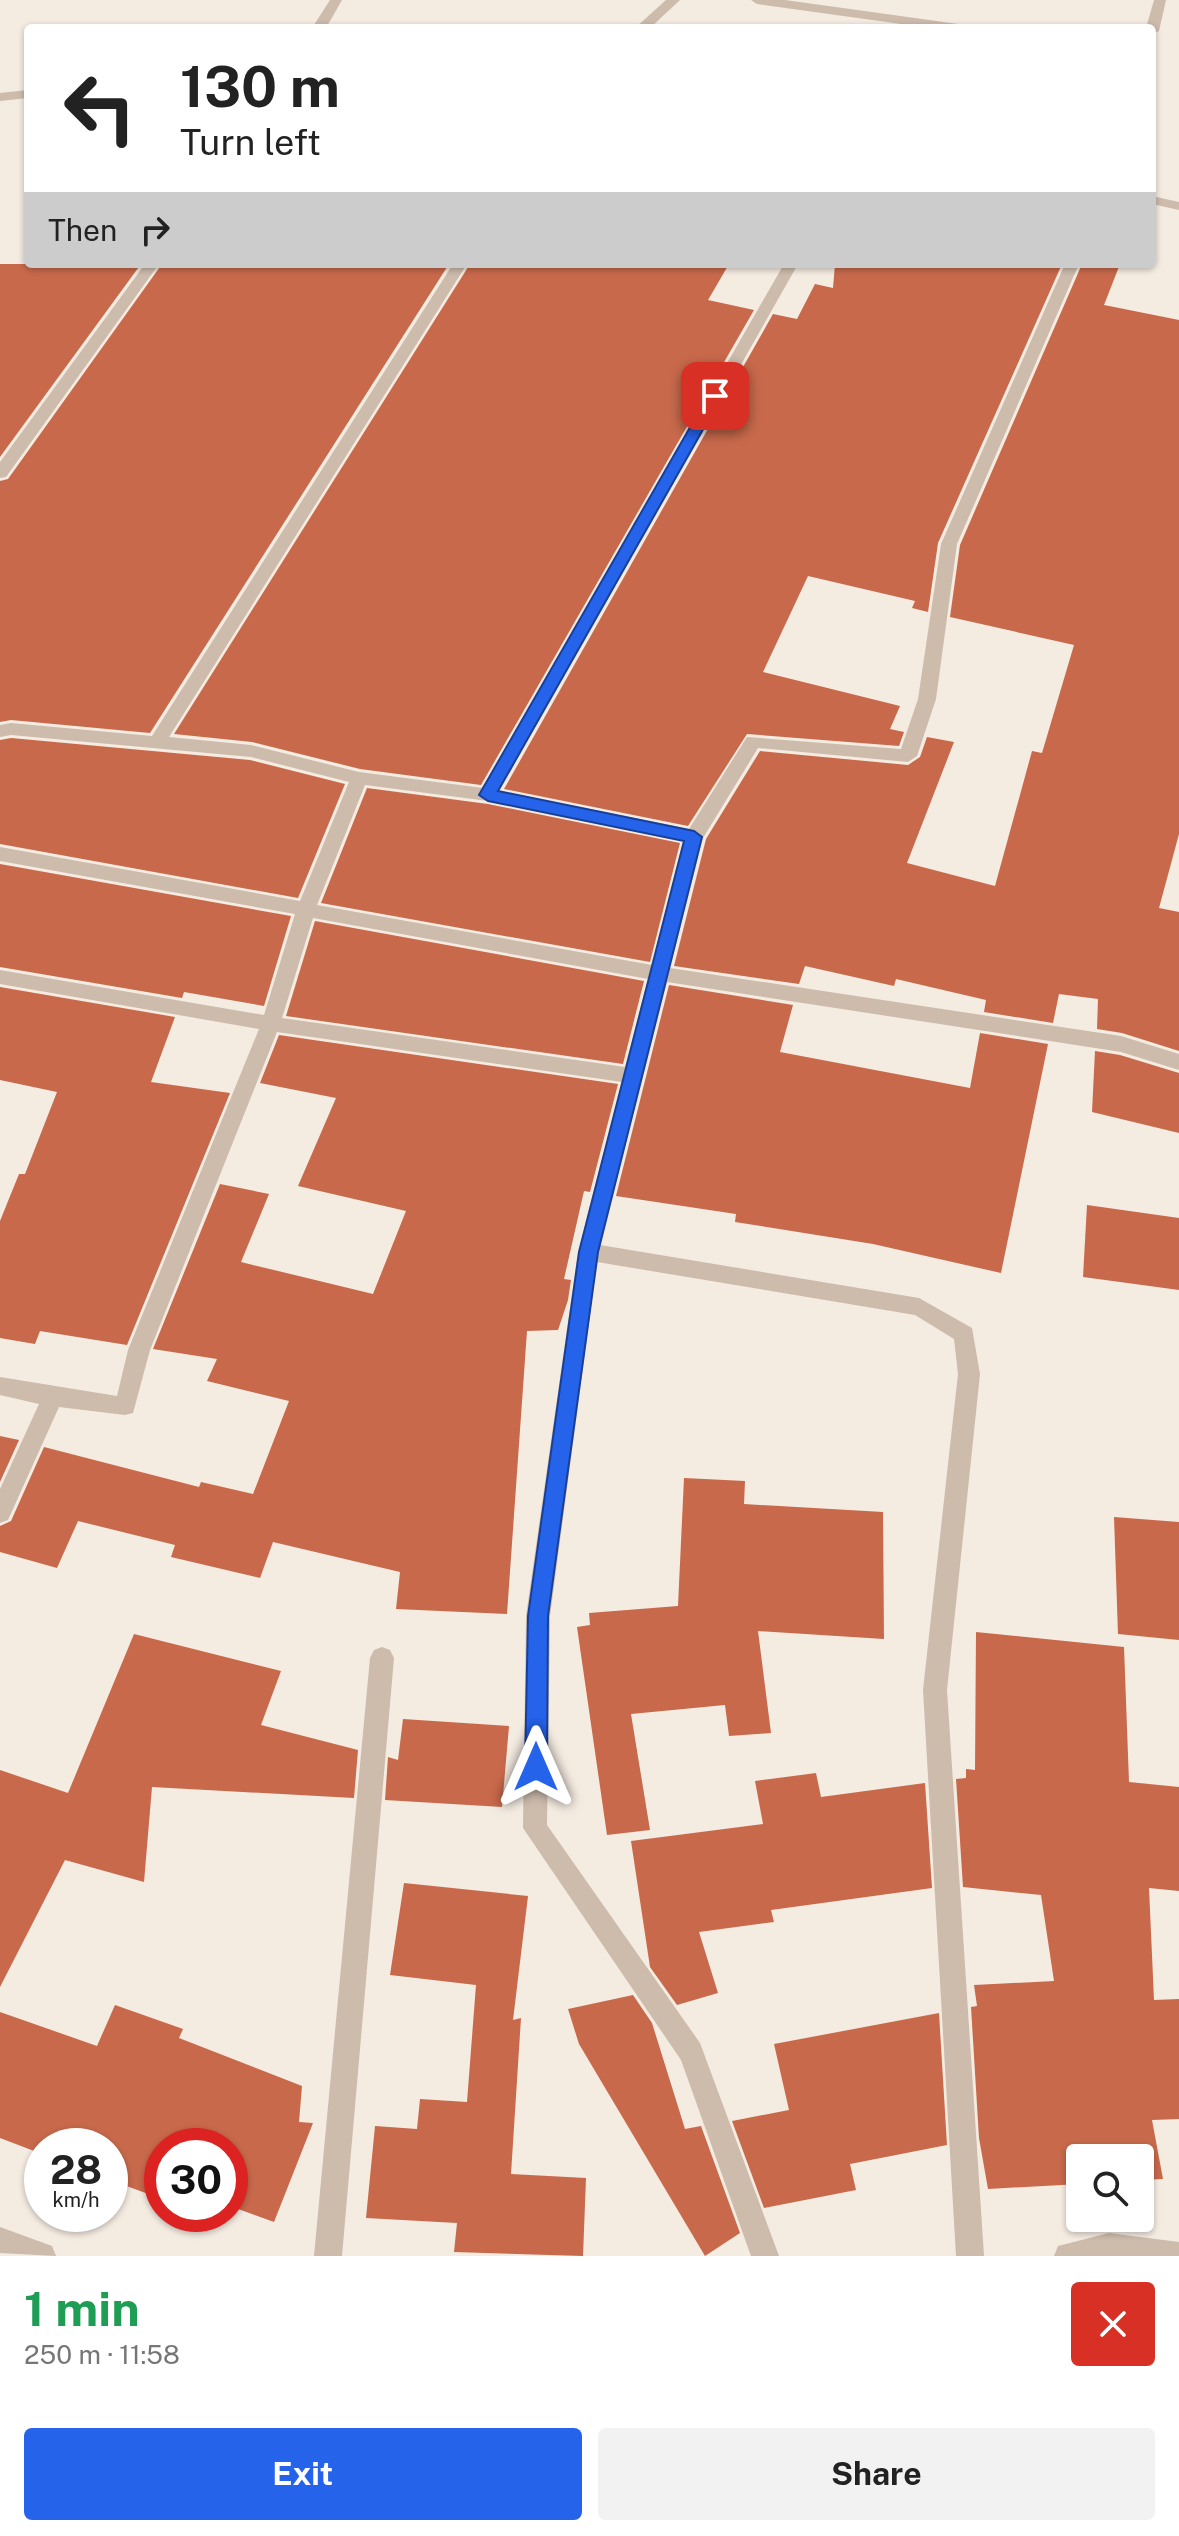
<!DOCTYPE html>
<html lang="en">
<head>
<meta charset="utf-8">
<style>
	:root { --surface:#fff; --page:#f2f2f2; --text:#222; --muted:#767676; --accent:#2563eb }
	body { margin:0; font-family:"Public Sans",sans-serif; background:var(--page); color:var(--text); height:100vh; display:flex; flex-direction:column; font-size:30px; white-space:nowrap }
	* { box-sizing:border-box; margin:0 }
	p { font-size:26px; color:var(--muted) }
	.icon { flex:none; width:44px; height:44px; fill:none; stroke:currentColor; stroke-width:2; stroke-linecap:round; stroke-linejoin:round }
	.map { position:relative; height:2256px; overflow:hidden }
	.details { display:flex; flex-direction:column; background:var(--surface); flex:1 }
	.details>* { flex:none }
	.top-card { position:absolute; left:24px; top:24px; width:1132px; height:244px; border-radius:8px; box-shadow:0 2px 6px #0004; background:#fff; color:var(--text); overflow:hidden }
	.buttons { position:absolute; left:1066px; top:2144px; display:grid; gap:16px }
	.buttons a { display:grid; place-items:center; width:88px; height:88px; border-radius:8px; background:var(--surface); box-shadow:0 2px 6px #0004; font-size:40px }
	.speed { position:absolute; left:24px; top:2128px; display:flex; gap:16px; font-size:40px; font-weight:700; text-align:center }
	.speed>* { display:grid; place-content:center; width:104px; height:104px; border-radius:50%; background:var(--surface); box-shadow:0 2px 6px #0004; line-height:1 }
	.speed small { font-size:20px; font-weight:400 }
	.speed .limit { border:12px solid #d22; background:#fff; color:#111 }
	.pin { position:absolute; display:grid; place-items:center; width:68px; height:68px; color:#fff; margin:-34px; border-radius:16px; box-shadow:0 4px 12px #0006 }
	.me { position:absolute; width:88px; margin:-44px; rotate:0deg; stroke-linejoin:round; filter:drop-shadow(0 0 6px #0008) }
	.turn { display:flex; align-items:center; gap:28px; height:168px; padding:0 24px; font-size:36px }
	.turn .icon { width:104px; height:104px; stroke-width:2.5 }
	.turn b { display:block; font-size:56px; line-height:68px }
	.then { display:flex; align-items:center; height:76px; padding:0 24px; background:#0003; gap:16px; font-size:30px }
	.round { display:grid; place-items:center; flex:none; width:84px; height:84px; border-radius:8px; background:var(--page) }
	.summary { display:flex; align-items:center; justify-content:space-between; height:136px; padding:0 24px }
	h1 { font-size:48px; font-weight:700; line-height:60px; color:#1e9e55 }
	.action { display:flex; gap:16px; margin-top:auto; padding:16px 24px }
	.action a { flex:1; height:92px; border-radius:8px; background:var(--accent); color:#fff; font-size:32px; font-weight:700; line-height:92px; text-align:center }
	.action a+a { background:var(--page); color:var(--text) }
	.map>svg:first-child { display:block }
	.building { fill:#c8694b }
	.lines { fill:none; stroke-linecap:round; stroke-linejoin:round }
	.minor { fill:#cdbbac; fill-rule:evenodd }
	.tertiary { fill:#cdbbac; fill-rule:evenodd }
	.route { fill:#2563eb; stroke:#184099; stroke-width:2 }
</style>
</head>
<body>
<div class="map">
<svg width="1179" height="2256" viewBox="0 0 1179 2256">
	<rect width="100%" height="100%" fill="#f4ebe1"/>
	<!-- building -->
	<g class="building">
		<path d="M0 264H141L0 457Z"/>
		<path d="M162 264H449L150 733 11 720 0 722V481L8 479Z"/>
		<path d="M470 264H729L708 300 754 310 481 785 360 769 252 742 174 734Z"/>
		<path d="M835 264H1062L938 543 928 612 912 608 915 601 808 576 763 672 900 706 890 729 904 732 899 746 747 734 688 826 504 789 773 314 797 319 815 284 833 288Z"/>
		<path d="M1082 264H1120L1104 305 1179 320V834L1159 908 1179 912V1051L1122 1033 1097 1029 1098 999 1059 994 1053 1023 984 1012 986 1000 896 979 894 986 805 966 799 984 674 966 706 839 760 751 908 765 920 757 927 737 954 742 907 863 995 886 1032 751 1042 753 1074 645 950 617 960 545Z"/>
		<path d="M11 738 250 760 345 784 298 898 0 844V740Z"/>
		<path d="M367 788 488 804 680 843 650 962 321 903Z"/>
		<path d="M0 864 291 916 264 1006 184 992 182 998 0 967Z"/>
		<path d="M315 921 644 981 623 1064 286 1016Z"/>
		<path d="M669 985 793 1005 780 1052 970 1088 980 1033 1048 1044 1001 1273 873 1244 735 1222 736 1214 616 1196Z"/>
		<path d="M0 987 175 1017 151 1082 230 1093 127 1345 40 1331 35 1344 0 1338V1221L19 1174H25L57 1092 0 1080Z"/>
		<path d="M279 1035 618 1084 590 1192 584 1191 564 1279 571 1280 568 1300 558 1330 527 1331 507 1614 396 1609 400 1572 273 1542 260 1578 171 1557 175 1545 78 1521 57 1568 0 1552V1526L11 1521 44 1447 199 1487 201 1482 253 1494 289 1401 207 1381 217 1359 153 1349 220 1184 269 1194 241 1262 373 1294 406 1211 298 1186 336 1098 260 1083Z"/>
		<path d="M1095 1051 1120 1055 1179 1073V1133L1092 1112Z"/>
		<path d="M1087 1205 1179 1218V1290L1083 1277Z"/>
		<path d="M0 1436 19 1440 0 1482Z"/>
		<path d="M684 1478 745 1481 744 1504 883 1512 884 1639 758 1631 771 1733 729 1736 725 1705 631 1714 650 1830 607 1835 577 1627 590 1625 589 1613 678 1606Z"/>
		<path d="M1114 1517 1179 1522V1640L1118 1634Z"/>
		<path d="M976 1632 1124 1647 1129 1782 1179 1787V1891L1149 1888 1154 2000 1179 1999V2119L1152 2120 1163 2179 1140 2180V2158H1080V2184L988 2189 979 2138 971 2007 977 2006 974 1985 1054 1981 1041 1895 963 1887 956 1779 966 1778V1769L975 1770Z"/>
		<path d="M134 1634 281 1671 261 1725 358 1750 354 1798 152 1787 144 1882 65 1860 0 1987V1770L68 1793Z"/>
		<path d="M403 1719 509 1726 502 1807 385 1800 388 1757 398 1760Z"/>
		<path d="M816 1773 821 1797 925 1783 932 1888 771 1910 774 1922 699 1932 718 1993 677 2005 650 1967 631 1841 763 1824 755 1781Z"/>
		<path d="M404 1883 528 1896 513 2020 521 2018 511 2174 586 2178 583 2256 454 2252 457 2223 366 2218 375 2126 417 2129 420 2099 467 2102 476 1985 390 1975Z"/>
		<path d="M633 1995 652 2023 685 2129 701 2126 740 2233 705 2256 579 2044 568 2009Z"/>
		<path d="M115 2005 183 2029 179 2038 302 2086 299 2122 313 2123 274 2222 230 2206V2146H162V2199L110 2180V2146H42V2154L0 2138V2012L97 2046Z"/>
		<path d="M939 2013 947 2145 850 2164 856 2190 764 2208 732 2121 789 2110 774 2044Z"/>
	</g>
	<g class="lines">
		<!-- minor -->
		<g class="minor">
			<path d="M330 0H342L326 28H312Z"/>
			<path d="M666 0H680L650 28H635Z"/>
			<path d="M751 0H785L958 24 965 28H930L757 4Z"/>
			<path d="M1154 0H1166L1159 31 1152 35V28H1146Z"/>
			<path d="M28 90V98L0 101V93Z"/>
			<path d="M1152 196 1179 202V210L1152 204Z"/>
			<path d="M145 264H159L6 477 0 478V462Z"/>
			<path d="M453 264H467L169 737 251 745 359 772 483 788 784 264H798L499 791 689 829 747 737 901 749 918 699 941 544 1065 264H1079L957 544 936 699 917 756 908 762 758 748 703 838 670 968 1121 1036 1179 1054V1070L1121 1052 667 982 600 1245 919 1298 972 1328 980 1374 947 1690 984 2256H956L923 1690 958 1374 954 1339 915 1315 597 1262 550 1616 547 1825 700 2043 779 2256H751L681 2060 523 1828 526 1616 578 1252 622 1082 277 1032 150 1350 133 1413 125 1415 59 1407 8 1520 0 1523V1489L39 1404 0 1395V1377L117 1396 128 1350 259 1029 0 984V970L264 1015 295 914 0 861V847L300 901 349 782 251 757 11 735 0 737V725L11 723 152 736ZM365 785 488 801 684 841 652 965 317 905ZM313 918 648 979 625 1067 282 1018Z"/>
			<path d="M382 1647 390 1650 394 1658 342 2256H314L370 1658 374 1650Z"/>
		</g>
		<!-- tertiary -->
		<g class="tertiary">
			<path d="M0 2227 52 2246 56 2256 0 2253Z"/>
			<path d="M1109 2233 1179 2242V2256H1054L1058 2246Z"/>
		</g>
	</g>
	<!-- route -->
	<path class="route" d="M715 391 722 396 498 791 694 831 702 837 598 1252 548 1616 547 1767 544 1775 536 1778 528 1775 525 1767 528 1616 579 1252 684 841 488 801 479 795 708 396Z"/>
</svg>
<div class="buttons">
<a><svg class="icon" aria-label="search" viewBox="0 0 24 24"><circle cx="10" cy="10" r="6"/><path d="M15 15l6 6"/></svg></a>
</div>
<div class="speed"><div>28<small>km/h</small></div><div class="limit">30</div></div>
<div class="pin" style="left:715px;top:396px;background:#d93025"><svg class="icon" aria-label="arrive" viewBox="0 0 24 24"><path d="M6 21V4h12l-3 4 3 4H6"/></svg></div>
<svg class="me" style="left:536px;top:1767px" viewBox="-20 -20 40 40"><path d="M0-17L14 15 0 8-14 15z" fill="#2563eb" stroke="#fff" stroke-width="4"/></svg>
<div class="top-card">
<div class="turn"><svg class="icon" aria-label="left" viewBox="0 0 24 24"><path d="M17 20v-9H6M10 6l-5 5 5 5"/></svg><div><b>130 m</b>Turn left</div></div>
<div class="then">Then<svg class="icon" aria-label="right" viewBox="0 0 24 24"><path d="M7 20v-9h11M14 6l5 5-5 5"/></svg></div>
</div>
</div>
<section class="details">
<div class="summary"><div><h1>1 min</h1><p>250 m · 11:58</p></div><a class="round" style="background:#d93025;color:#fff"><svg class="icon" aria-label="close" viewBox="0 0 24 24"><path d="M6 6l12 12M18 6L6 18"/></svg></a></div>
<div class="action"><a>Exit</a><a>Share</a></div>
</section>
</body>
</html>
